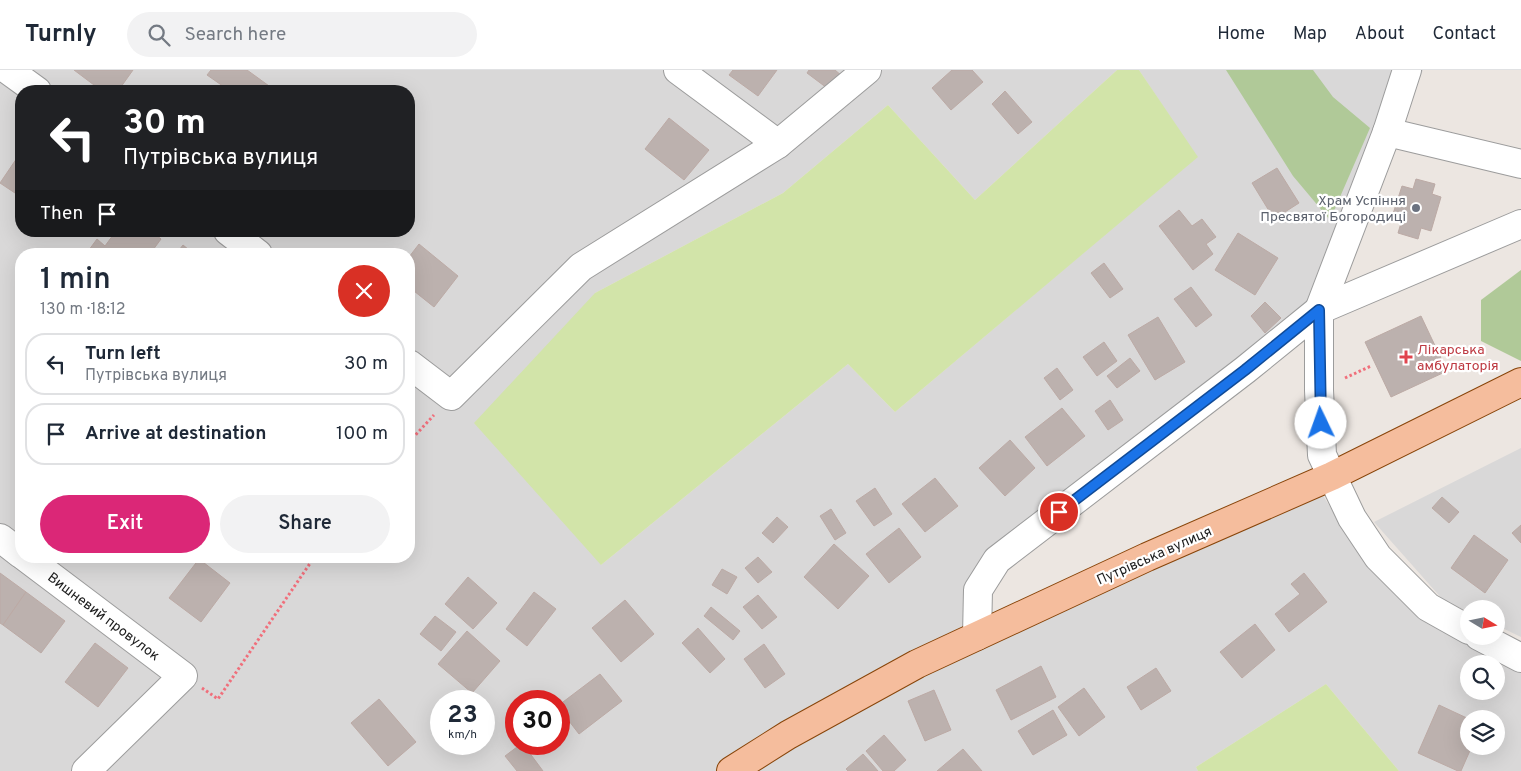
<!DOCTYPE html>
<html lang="en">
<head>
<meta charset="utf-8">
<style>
	:root { --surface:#fff; --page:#f2f2f3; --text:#1f2937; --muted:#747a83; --line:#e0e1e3; --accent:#db2777 }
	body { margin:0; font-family:Overpass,sans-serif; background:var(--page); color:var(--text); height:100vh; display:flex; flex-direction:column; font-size:19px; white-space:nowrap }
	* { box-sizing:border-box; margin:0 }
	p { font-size:16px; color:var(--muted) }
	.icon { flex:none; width:28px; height:28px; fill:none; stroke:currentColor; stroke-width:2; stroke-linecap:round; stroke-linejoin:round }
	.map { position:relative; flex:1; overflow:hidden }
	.panel { position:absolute; left:15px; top:178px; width:400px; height:315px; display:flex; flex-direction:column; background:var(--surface); border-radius:20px; box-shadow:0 5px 20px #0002 }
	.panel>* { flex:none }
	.hud { position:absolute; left:15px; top:15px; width:400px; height:152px; border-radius:20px; box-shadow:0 5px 20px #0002; background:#202124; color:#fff; overflow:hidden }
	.needle { width:32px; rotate:100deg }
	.buttons { position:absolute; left:1460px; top:530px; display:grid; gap:10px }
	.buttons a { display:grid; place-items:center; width:45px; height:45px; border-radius:50%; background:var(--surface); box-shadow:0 5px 20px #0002; font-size:25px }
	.speed { position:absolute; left:430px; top:620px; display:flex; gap:10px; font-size:25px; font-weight:700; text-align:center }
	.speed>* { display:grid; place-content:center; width:65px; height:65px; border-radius:50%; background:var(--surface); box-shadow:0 5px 20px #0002; line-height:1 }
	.speed small { font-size:12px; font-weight:400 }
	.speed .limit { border:8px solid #d22; background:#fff; color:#111 }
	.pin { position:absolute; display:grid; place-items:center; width:42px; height:42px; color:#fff; margin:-21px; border:2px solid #fff; border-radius:50%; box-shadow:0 1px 5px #0007 }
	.me { position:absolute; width:55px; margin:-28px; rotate:357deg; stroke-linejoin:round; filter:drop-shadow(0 0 4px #0008) }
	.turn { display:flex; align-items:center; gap:18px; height:105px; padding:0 25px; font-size:22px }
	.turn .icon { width:65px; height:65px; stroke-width:2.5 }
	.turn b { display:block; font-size:35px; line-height:42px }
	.then { display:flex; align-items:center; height:48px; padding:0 25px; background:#0003; gap:10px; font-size:19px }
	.round { display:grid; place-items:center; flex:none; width:52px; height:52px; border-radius:26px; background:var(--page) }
	.head { display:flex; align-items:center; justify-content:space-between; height:85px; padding:0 25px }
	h1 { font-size:30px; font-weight:600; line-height:38px }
	.primary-button { display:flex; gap:10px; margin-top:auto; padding:10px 25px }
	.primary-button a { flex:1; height:58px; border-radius:30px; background:var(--accent); color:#fff; font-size:20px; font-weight:600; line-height:58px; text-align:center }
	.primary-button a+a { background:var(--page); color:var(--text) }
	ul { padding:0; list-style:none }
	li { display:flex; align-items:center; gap:15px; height:62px; margin:0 10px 8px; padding:0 15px; border:2px solid var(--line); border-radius:20px }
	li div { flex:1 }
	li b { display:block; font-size:19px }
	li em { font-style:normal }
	header { display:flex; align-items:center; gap:30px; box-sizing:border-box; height:70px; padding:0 25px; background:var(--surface); border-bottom:1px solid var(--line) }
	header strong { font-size:24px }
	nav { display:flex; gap:28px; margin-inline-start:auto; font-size:18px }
	.search { width:350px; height:45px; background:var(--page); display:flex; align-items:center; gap:12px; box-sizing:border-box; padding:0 18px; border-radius:28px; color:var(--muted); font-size:19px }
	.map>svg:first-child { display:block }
	.residential { fill:#d9d8d8; fill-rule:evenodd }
	.grass { fill:#d2e4a9 }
	.forest { fill:#b0c998 }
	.building { fill:#bcb1ae; stroke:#bcaaa5 }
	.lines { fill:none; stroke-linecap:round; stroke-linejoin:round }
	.minor-casing { stroke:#9c9c9c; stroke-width:30 }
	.major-casing { stroke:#88450a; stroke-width:30 }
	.path { stroke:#f06f7b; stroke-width:3; stroke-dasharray:2.5 2.5; stroke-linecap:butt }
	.minor { stroke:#fff; stroke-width:28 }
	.major { stroke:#f5bd9d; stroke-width:28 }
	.route-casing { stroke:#114b97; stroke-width:12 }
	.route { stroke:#1a73e8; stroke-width:9 }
	.worship-dot { fill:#6b7280; stroke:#fff; stroke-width:2 }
	.health-dot { fill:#e0444e; stroke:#fff; stroke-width:2 }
	.labels { text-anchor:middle; stroke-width:4.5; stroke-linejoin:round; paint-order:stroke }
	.worship-label { font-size:14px; fill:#5b616d; stroke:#fff; text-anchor:end }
	.health-label { font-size:14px; fill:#be3a42; stroke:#fff; text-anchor:start }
	.street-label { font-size:14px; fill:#1b1b1b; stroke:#fff }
</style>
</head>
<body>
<header>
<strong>Turnly</strong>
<div class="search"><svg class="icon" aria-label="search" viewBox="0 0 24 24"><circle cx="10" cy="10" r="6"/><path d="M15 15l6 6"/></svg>Search here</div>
<nav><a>Home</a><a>Map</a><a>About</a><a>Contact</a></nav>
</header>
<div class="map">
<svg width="1521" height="701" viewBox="0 0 1521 701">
	<rect width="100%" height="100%" fill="#ece6e1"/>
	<!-- residential -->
	<g class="residential">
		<path d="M0 0H1117L975 130 888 35 783 123 595 223 601 495 848 294 895 342 1197 87 1139 0H1423L1328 245 1005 496 978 550 1308 402 1341 454 1521 597V701H1399L1326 614 1196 697 1198 701H0ZM21 21H409V161H21ZM21 184H409V486H21ZM1469 594H1496V621H1469ZM441 631H484V674H441ZM516 631H559V674H516ZM1469 649H1496V676H1469Z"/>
		<path d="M1521 378V567L1496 555V539H1469V542L1444 531 1374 452Z"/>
	</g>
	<!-- grass -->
	<g class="grass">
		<path d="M1117 0H1139L1198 87 895 342 848 294 601 495 474 353 595 223 783 123 888 35 975 130Z"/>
		<path d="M1326 614 1399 701H1198L1196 697Z"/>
	</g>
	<!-- forest -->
	<g class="forest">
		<path d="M1226 0H1313L1333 27 1370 58 1330 150 1293 106Z"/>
		<path d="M1521 200V291L1481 271V230Z"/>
	</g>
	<!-- building -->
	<g class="building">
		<path d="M74 0H133L118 21H102Z"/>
		<path d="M211 0H247L276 21H230L207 5Z"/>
		<path d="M733 0H777L758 26 729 5Z"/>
		<path d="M809 0H835L842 6 831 21 807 3Z"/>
		<path d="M952 0H972L983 12 951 40 932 18Z"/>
		<path d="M1005 21 1032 52 1018 64 992 34Z"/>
		<path d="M669 48 709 80 684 110 645 79Z"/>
		<path d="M21 82V127L0 113Z"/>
		<path d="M1277 98 1299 133 1274 149 1252 113Z"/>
		<path d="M1416 109 1435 114 1432 124 1441 127 1431 161 1421 158 1418 169 1398 163 1401 153 1391 150 1402 116 1413 119Z"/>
		<path d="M1179 140 1192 156 1202 149 1216 167 1206 174 1213 184 1193 200 1159 156Z"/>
		<path d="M116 161H137L141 164 143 161H151L161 169 150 184H86L97 169 105 176Z"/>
		<path d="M1238 163 1278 188 1255 225 1215 200Z"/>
		<path d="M419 174 458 206 434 237 409 217V187Z"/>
		<path d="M183 175 194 184H176Z"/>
		<path d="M1104 193 1123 219 1110 228 1091 203Z"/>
		<path d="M1191 217 1212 245 1196 257 1174 229Z"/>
		<path d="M1265 232 1281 248 1265 263 1251 246Z"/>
		<path d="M1421 246 1447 301 1391 327 1365 272Z"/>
		<path d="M1158 247 1185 292 1155 310 1128 265Z"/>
		<path d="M1104 272 1117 291 1097 306 1083 287Z"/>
		<path d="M1130 288 1140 301 1117 318 1107 306Z"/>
		<path d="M1057 298 1073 320 1060 330 1044 308Z"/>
		<path d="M1110 330 1123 350 1108 360 1095 341Z"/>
		<path d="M1062 338 1085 366 1047 396 1025 367Z"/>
		<path d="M1010 370 1035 398 1005 426 979 398Z"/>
		<path d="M935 408 958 436 925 462 902 434Z"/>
		<path d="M875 418 892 444 874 456 856 431Z"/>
		<path d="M1442 427 1459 442 1449 453 1432 438Z"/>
		<path d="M831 439 846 463 835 470 820 446Z"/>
		<path d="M777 447 788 457 773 473 762 463Z"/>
		<path d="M1521 455V473L1512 463Z"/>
		<path d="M899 458 921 487 889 513 866 484Z"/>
		<path d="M1474 465 1508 490 1485 523 1451 498Z"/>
		<path d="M834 474 869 506 838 539 804 507Z"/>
		<path d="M758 487 772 502 758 513 745 498Z"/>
		<path d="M199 489 230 513 201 552 169 528Z"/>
		<path d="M722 499 737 507 727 524 712 515Z"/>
		<path d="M0 503 26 522 3 555 0 553Z"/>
		<path d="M1304 503 1327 532 1289 562 1275 544 1300 524 1291 514Z"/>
		<path d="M468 507 497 533 473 559 445 534Z"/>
		<path d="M26 522 65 551 41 583 3 555Z"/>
		<path d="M534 522 556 539 527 576 506 559Z"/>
		<path d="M758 525 777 547 762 559 743 537Z"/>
		<path d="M625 530 654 564 621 592 592 558Z"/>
		<path d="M711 537 740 561 733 570 704 546Z"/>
		<path d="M435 546 456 562 441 581 420 564Z"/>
		<path d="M1255 554 1275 580 1242 608 1220 582Z"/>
		<path d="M698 558 725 589 710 603 682 573Z"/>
		<path d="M467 561 500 591 472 623 438 594Z"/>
		<path d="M95 573 128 598 98 637 65 612Z"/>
		<path d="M764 574 785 604 765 618 744 589Z"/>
		<path d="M1041 596 1056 627 1011 650 996 620Z"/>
		<path d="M1156 598 1171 621 1141 640 1127 617Z"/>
		<path d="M600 604 622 631 579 664 559 638V635Z"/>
		<path d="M1084 618 1105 647 1079 666 1058 637Z"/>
		<path d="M934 620 951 660 925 671 908 631Z"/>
		<path d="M379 629 416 672 388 696 351 653Z"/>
		<path d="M1439 635 1469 649V676H1472L1461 701H1458L1418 683Z"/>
		<path d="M1053 640 1067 665 1033 685 1018 661Z"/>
		<path d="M884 665 906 690 894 701H883L866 681Z"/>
		<path d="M521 674H523L543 701H517L505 686Z"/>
		<path d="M963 679 982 701H937Z"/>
		<path d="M863 684 872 694 878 701H848L846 699Z"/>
	</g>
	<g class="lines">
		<!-- minor casing -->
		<g class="minor-casing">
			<g id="minor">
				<path d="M8 0 37 21"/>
				<path d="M678 0 778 74"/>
				<path d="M1407 0 1387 62 1319 240V320L1322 385 1352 448 1378 487 1428 537 1469 560"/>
				<path d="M1387 62 1521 94"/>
				<path d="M228 161 258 184"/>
				<path d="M409 294 451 326 581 197 778 74 867 0"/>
				<path d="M0 468 21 484"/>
				<path d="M24 486 183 606 86 701"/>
				<path d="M977 566 978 520 997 490 1245 300 1319 240 1521 154"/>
				<path d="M1479 566 1521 588"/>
			</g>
		</g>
		<!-- major casing -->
		<g class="major-casing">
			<path id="major" d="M731 701 788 665 917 594 1147 487 1332 406 1521 312"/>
		</g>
		<!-- path -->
		<g class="path">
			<path d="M1345 308 1371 296"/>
			<path d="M409 372 434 345"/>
			<path d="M202 618 218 629 315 486"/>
		</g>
		<!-- minor -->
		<use href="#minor" class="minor"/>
		<!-- major -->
		<use href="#major" class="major"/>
	</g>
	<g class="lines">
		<!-- route casing -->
		<g class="route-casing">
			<path id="route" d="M1059 442 1245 300 1319 240 1321 353"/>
		</g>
		<!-- route -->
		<use href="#route" class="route"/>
	</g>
	<!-- markers -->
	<circle class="worship-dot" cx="1416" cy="138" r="5"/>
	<path class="health-dot" d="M1403.5 279.5h5v5h5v5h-5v5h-5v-5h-5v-5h5z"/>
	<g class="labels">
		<!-- worship labels -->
		<g class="worship-label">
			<text x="1406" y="135">Храм Успіння<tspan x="1406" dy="16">Пресвятої Богородиці</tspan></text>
		</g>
		<!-- health labels -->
		<g class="health-label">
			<text x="1417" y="284">Лікарська<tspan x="1417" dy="16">амбулаторія</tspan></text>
		</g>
		<!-- street labels -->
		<g class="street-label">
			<text transform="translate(1154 485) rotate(-24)" y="5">Путрівська вулиця</text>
			<text transform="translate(104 546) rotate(37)" y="5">Вишневий провулок</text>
		</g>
	</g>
</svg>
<div class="buttons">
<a><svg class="needle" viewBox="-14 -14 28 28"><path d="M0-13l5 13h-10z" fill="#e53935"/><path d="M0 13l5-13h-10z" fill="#747a83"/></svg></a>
<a><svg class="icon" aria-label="search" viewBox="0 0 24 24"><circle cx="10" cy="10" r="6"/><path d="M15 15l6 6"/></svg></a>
<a><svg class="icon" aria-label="layers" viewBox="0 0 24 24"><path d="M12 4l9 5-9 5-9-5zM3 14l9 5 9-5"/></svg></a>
</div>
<div class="speed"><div>23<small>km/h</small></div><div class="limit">30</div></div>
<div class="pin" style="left:1059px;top:442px;background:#d93025"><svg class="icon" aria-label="arrive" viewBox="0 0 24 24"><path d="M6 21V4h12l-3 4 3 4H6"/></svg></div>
<svg class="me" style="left:1321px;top:353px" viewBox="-20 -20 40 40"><circle r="19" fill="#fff"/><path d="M0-13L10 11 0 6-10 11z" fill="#1a73e8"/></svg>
<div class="hud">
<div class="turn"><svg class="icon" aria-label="left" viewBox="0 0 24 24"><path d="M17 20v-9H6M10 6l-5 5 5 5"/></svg><div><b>30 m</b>Путрівська вулиця</div></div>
<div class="then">Then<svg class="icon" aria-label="arrive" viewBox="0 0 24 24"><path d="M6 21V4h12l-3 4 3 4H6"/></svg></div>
</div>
<section class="panel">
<div class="head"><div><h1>1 min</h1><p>130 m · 18:12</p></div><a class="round" style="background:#d93025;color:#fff"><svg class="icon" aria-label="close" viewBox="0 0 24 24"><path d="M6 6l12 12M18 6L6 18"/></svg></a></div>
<ul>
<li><svg class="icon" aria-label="left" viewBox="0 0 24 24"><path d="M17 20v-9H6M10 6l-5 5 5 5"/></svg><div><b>Turn left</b><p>Путрівська вулиця</p></div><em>30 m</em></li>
<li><svg class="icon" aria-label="arrive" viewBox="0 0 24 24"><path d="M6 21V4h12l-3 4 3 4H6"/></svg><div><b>Arrive at destination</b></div><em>100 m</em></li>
</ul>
<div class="primary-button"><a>Exit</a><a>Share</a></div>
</section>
</div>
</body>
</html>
